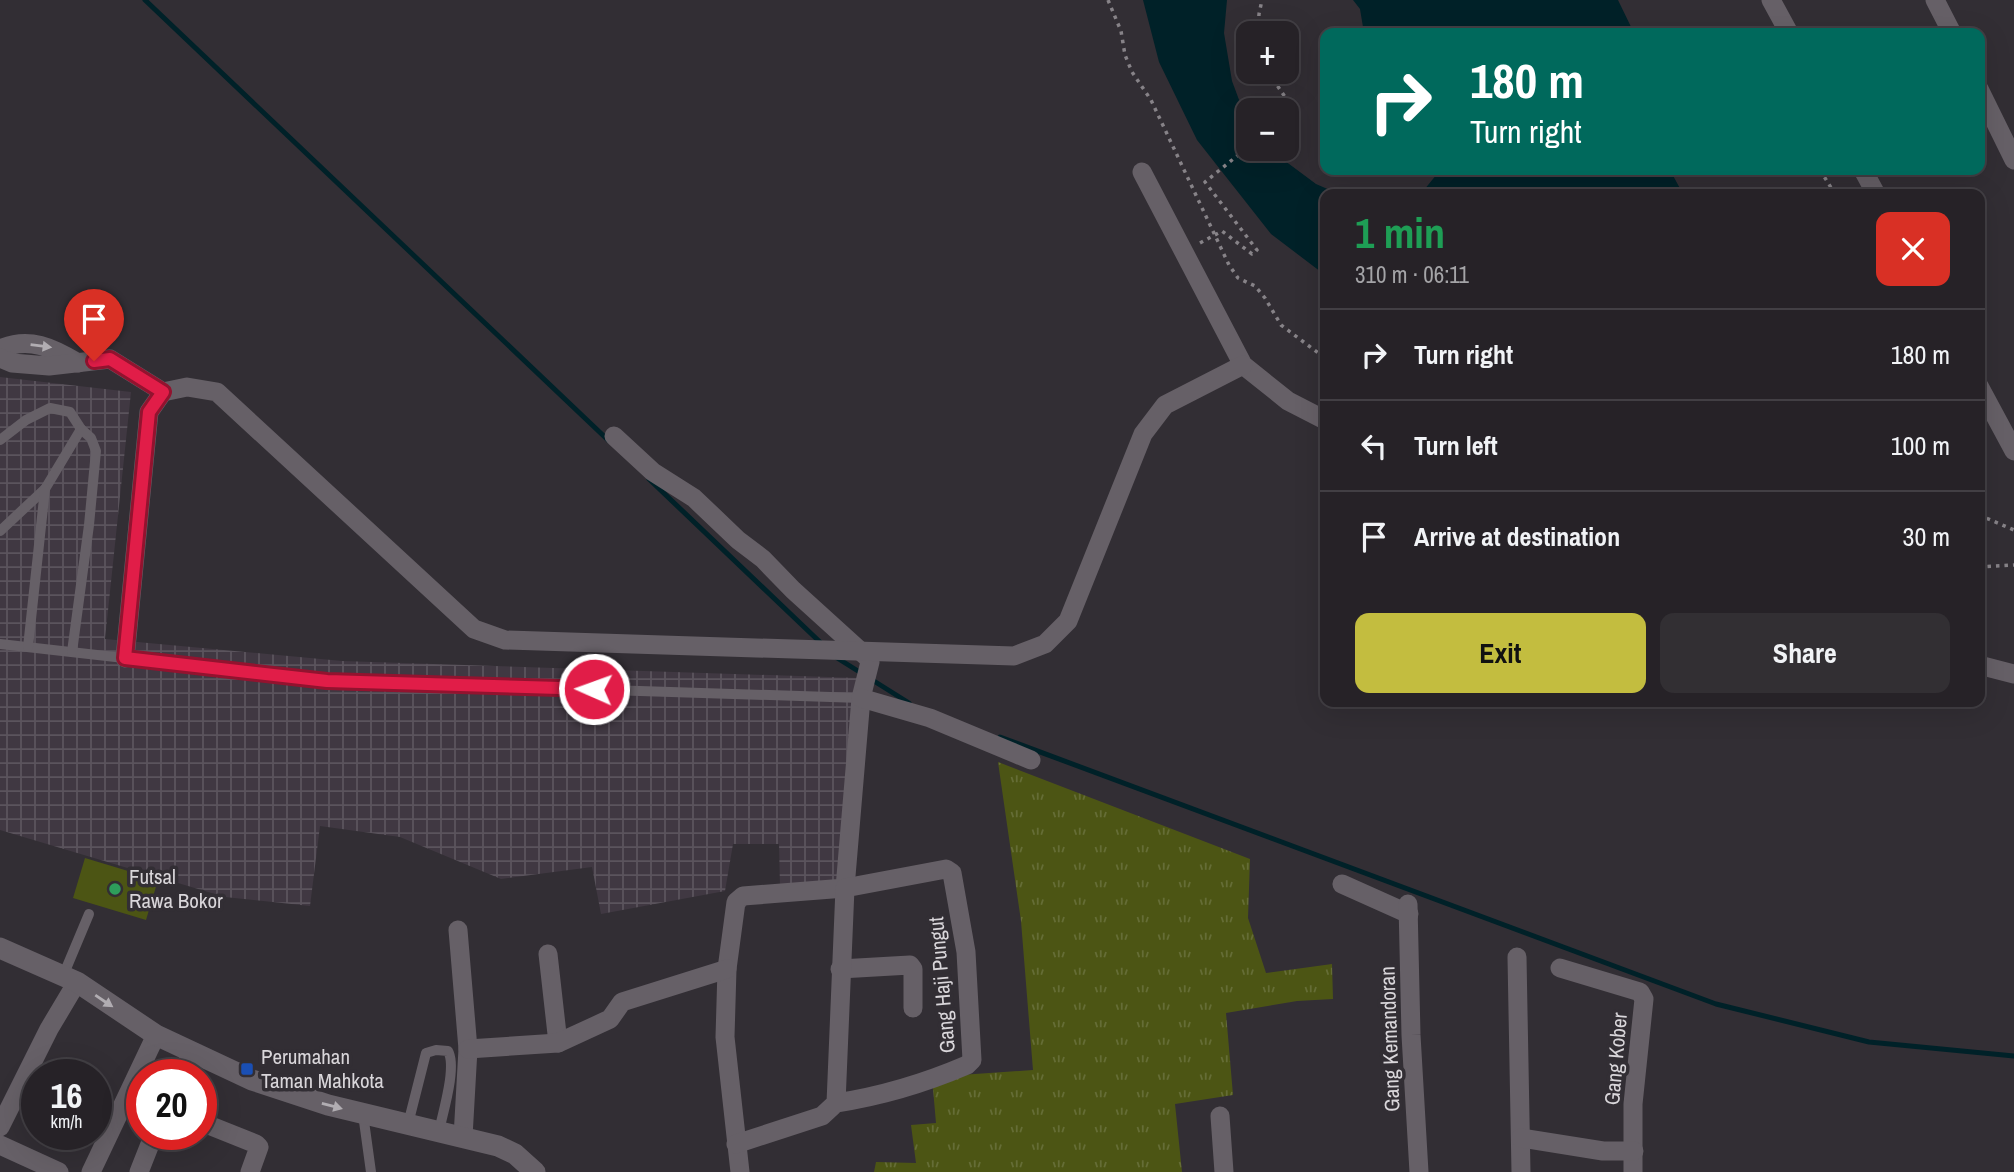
<!DOCTYPE html>
<html lang="en">
<head>
<meta charset="utf-8">
<style>
	:root { --surface:#262227; --page:#322f33; --text:#f1f3f6; --muted:#a4a4a7; --line:#423f44; --accent:#c3bd3f }
	body { margin:0; font-family:"Archivo Narrow",sans-serif; background:var(--page); color:var(--text); height:100vh; display:flex; flex-direction:column; font-size:26px; white-space:nowrap }
	* { box-sizing:border-box; margin:0 }
	p { font-size:23px; color:var(--muted) }
	.icon { flex:none; width:38px; height:38px; fill:none; stroke:currentColor; stroke-width:2; stroke-linecap:round; stroke-linejoin:round }
	.map { position:relative; flex:1; overflow:hidden }
	.side { position:absolute; left:1320px; top:189px; width:665px; height:518px; display:flex; flex-direction:column; background:var(--surface); border-radius:14px; box-shadow:0 7px 28px #0002,0 0 0 2px var(--line) }
	.side>* { flex:none }
	.top-card { position:absolute; left:1320px; top:28px; width:665px; height:147px; border-radius:14px; box-shadow:0 7px 28px #0002,0 0 0 2px var(--line); background:#00695c; color:#fff; overflow:hidden }
	.fabs { position:absolute; left:1236px; top:21px; display:grid; gap:14px }
	.fabs a { display:grid; place-items:center; width:63px; height:63px; border-radius:14px; background:var(--surface); box-shadow:0 7px 28px #0002,0 0 0 2px var(--line); font-size:35px }
	.speed { position:absolute; left:21px; top:1059px; display:flex; gap:14px; font-size:35px; font-weight:700; text-align:center }
	.speed>* { display:grid; place-content:center; width:91px; height:91px; border-radius:50%; background:var(--surface); box-shadow:0 7px 28px #0002,0 0 0 2px var(--line); line-height:1 }
	.speed small { font-size:18px; font-weight:400 }
	.speed .limit { border:10px solid #d22; background:#fff; color:#111 }
	.pin { position:absolute; display:grid; place-items:center; width:60px; height:60px; color:#fff; margin:-72px -30px; border-radius:50% 50% 50% 0; rotate:-45deg; box-shadow:0 0 7px #0007 }
	.pin .icon { rotate:45deg }
	.me { position:absolute; width:77px; margin:-38px; rotate:272deg; stroke-linejoin:round; filter:drop-shadow(0 0 5px #0008) }
	.turn { display:flex; align-items:center; gap:24px; height:147px; padding:0 35px; font-size:32px }
	.turn .icon { width:91px; height:91px; stroke-width:2.5 }
	.turn b { display:block; font-size:49px; line-height:60px }
	.round { display:grid; place-items:center; flex:none; width:74px; height:74px; border-radius:14px; background:var(--page) }
	.overview { display:flex; align-items:center; justify-content:space-between; height:119px; padding:0 35px }
	h1 { font-size:42px; font-weight:700; line-height:52px; color:#1e9e55 }
	.button { display:flex; gap:14px; margin-top:auto; padding:14px 35px }
	.button a { flex:1; height:80px; border-radius:14px; background:var(--accent); color:#111; font-size:28px; font-weight:700; line-height:80px; text-align:center }
	.button a+a { background:var(--page); color:var(--text) }
	ul { padding:0; list-style:none }
	li { display:flex; align-items:center; gap:21px; height:91px; padding:0 35px; border-top:2px solid var(--line) }
	li div { flex:1 }
	li b { display:block; font-size:26px }
	li em { font-style:normal }
	.map>svg:first-child { display:block }
	.industrial { fill:url(#industrial-grid) }
	.grass { fill:url(#grass-tufts) }
	.pitch { fill:#4c5514 }
	.water { fill:#002128 }
	.lines { fill:none; stroke-linecap:round; stroke-linejoin:round }
	.stream { stroke:#002128; stroke-width:5 }
	.path { stroke:#878388; stroke-width:3.5; stroke-dasharray:3.5 5; stroke-linecap:butt }
	.service { stroke:#666067; stroke-width:10 }
	.minor { stroke:#666067; stroke-width:19 }
	.secondary { stroke:#666067; stroke-width:21 }
	.oneway { fill:#b1adb2 }
	.route-casing { stroke:#92132f; stroke-width:18 }
	.route { stroke:#e11d48; stroke-width:12 }
	.leisure-dot { fill:#2e9e5b; stroke:#322e34; stroke-width:2.5 }
	.transit-dot { fill:#1a4fb4; stroke:#322e34; stroke-width:2.5 }
	.labels { text-anchor:middle; stroke-width:7; stroke-linejoin:round; paint-order:stroke }
	.poi-label { font-size:21px; fill:#d9d6da; stroke:#322e34; text-anchor:start }
	.street-label { font-size:21px; fill:#d9d6da; stroke:#322e34 }
</style>
</head>
<body>
<div class="map">
<svg width="2014" height="1172" viewBox="0 0 2014 1172">
	<defs>
		<pattern id="industrial-grid" width="8" height="8" patternUnits="userSpaceOnUse" patternTransform="scale(1.75)"><rect width="8" height="8" fill="#403842"/><path d="M0 4h8M4 0v8" fill="none" stroke="#5b545d"/></pattern>
		<pattern id="grass-tufts" width="24" height="20" patternUnits="userSpaceOnUse" patternTransform="scale(1.75)"><rect width="24" height="20" fill="#4c5514"/><path d="M3 7l-1-3M5 7V3M7 7l1-3M15 17l-1-3M17 17v-4M19 17l1-3" fill="none" stroke="#656d36"/></pattern>
	</defs>
	<rect width="100%" height="100%" fill="#322e34"/>
	<!-- industrial -->
	<path class="industrial" d="M0 377 131 392 105 639 342 661 858 678 849 890 780 887 779 844H733L725 891 601 914 592 867 501 879 400 837 320 826 310 906 225 897 0 830Z"/>
	<!-- grass -->
	<path class="grass" d="M998 762 1250 859 1248 918 1266 973 1332 964 1333 999 1297 1001 1226 1013 1233 1095 1175 1104 1182 1172H874L876 1162 916 1163 911 1125 936 1123 932 1077 1033 1070 1021 921Z"/>
	<!-- pitch -->
	<path class="pitch" d="M85 858 158 880 146 920 73 898Z"/>
	<!-- water -->
	<g class="water">
		<path d="M1143 0H1227L1224 33 1232 81 1248 124V149H1269L1316 184 1339 194H1325V275L1271 234 1197 140 1159 62Z"/>
		<path d="M1353 0H1618L1634 33H1364L1360 9Z"/>
		<path d="M1436 170H1670L1683 194H1396L1424 190 1437 174Z"/>
	</g>
	<g class="lines">
		<!-- stream -->
		<g class="stream">
			<path d="M145 0 609 441"/>
			<path d="M649 479 822 644"/>
			<path d="M834 656 909 703"/>
			<path d="M1000 737 1716 1004 1869 1042 2014 1056"/>
		</g>
		<!-- path -->
		<g class="path">
			<path d="M1108 0 1121 31 1125 55 1132 72 1151 100 1229 265 1238 278 1255 286 1265 298 1281 325 1325 358"/>
			<path d="M1258 33 1259 14 1262 0"/>
			<path d="M1268 72 1294 110 1286 116"/>
			<path d="M1820 170 1835 194"/>
			<path d="M1200 243 1222 231 1252 254 1257 250 1205 182 1248 147"/>
			<path d="M1979 515 2014 530"/>
			<path d="M1979 567 2014 565"/>
		</g>
		<!-- service -->
		<g class="service">
			<path d="M0 440 26 420 50 408 70 412 81 429 45 489 0 531"/>
			<path d="M0 644 327 681 861 698"/>
			<path d="M28 647 45 489"/>
			<path d="M72 652 89 525 96 451 91 438 81 429"/>
			<path d="M63 976 89 914"/>
			<path d="M363 1114 371 1172"/>
			<path d="M408 1124 426 1053 436 1050 448 1051C457 1067 443 1112 439 1131"/>
		</g>
		<!-- minor -->
		<g class="minor">
			<path d="M1771 0 1789 33"/>
			<path d="M1935 0 1952 33"/>
			<path d="M1979 89 2014 160"/>
			<path d="M1863 170 1876 194"/>
			<path d="M1142 172 1243 365 1288 401 1325 420"/>
			<path d="M0 349C29 336 53 348 78 363"/>
			<path d="M0 358 12 363 49 366 110 359 163 392"/>
			<path d="M1979 386 2014 451"/>
			<path d="M614 436 653 472 694 498 738 540 763 559 793 590 868 658 870 662 861 698 845 888 743 896 736 902 727 969 725 1037 740 1172"/>
			<path d="M125 658 149 412 163 392 187 387 217 392 474 629 505 640 1014 656 1045 644 1068 621 1143 434 1165 405 1243 365"/>
			<path d="M1979 665 2014 674"/>
			<path d="M861 698 930 718 1031 760"/>
			<path d="M1342 884 1409 914"/>
			<path d="M1408 904 1411 1035 1419 1172"/>
			<path d="M458 930 468 1049 463 1137"/>
			<path d="M548 954 558 1043"/>
			<path d="M1517 957 1521 1172"/>
			<path d="M1560 968 1640 992 1644 999 1633 1104V1172"/>
			<path d="M840 969 910 965 913 969V1008"/>
			<path d="M468 1049 558 1043 610 1019 622 1002 727 969"/>
			<path d="M181 1074 192 1053"/>
			<path d="M1220 1116 1224 1172"/>
			<path d="M201 1122 256 1144 259 1147 250 1172"/>
			<path d="M0 1127 49 1029 77 982"/>
			<path d="M1521 1138 1603 1151H1634"/>
			<path d="M736 1144 822 1116 836 1103 845 888 946 869 952 873 966 952 972 1060 967 1065C925 1083 882 1096 836 1103"/>
			<path d="M0 1145 59 1172"/>
			<path d="M91 1172 156 1035"/>
			<path d="M139 1172 154 1134"/>
		</g>
		<!-- secondary -->
		<path class="secondary" d="M0 948 77 982 156 1035 252 1080 328 1105 498 1146 515 1154 535 1172"/>
	</g>
	<!-- one-way arrows -->
	<defs><path id="oneway-solid" d="M-6-.8H1V-3.2L6.5 0L1 3.2V.8H-6Z" transform="scale(1.75)"/></defs>
	<g class="oneway">
		<use href="#oneway-solid" transform="translate(41 346) rotate(7)"/>
		<use href="#oneway-solid" transform="translate(104 1001) rotate(34)"/>
		<use href="#oneway-solid" transform="translate(332 1106) rotate(15)"/>
	</g>
	<g class="lines">
		<!-- route casing -->
		<g class="route-casing">
			<path id="route" d="M94 361 110 359 163 392 149 412 125 658 327 681 594 689"/>
		</g>
		<!-- route -->
		<use href="#route" class="route"/>
	</g>
	<!-- markers -->
	<circle class="leisure-dot" cx="115" cy="889" r="7"/>
	<rect class="transit-dot" x="240" y="1062" width="14" height="14" rx="3.5"/>
	<g class="labels">
		<!-- poi labels -->
		<g class="poi-label">
			<text x="129" y="884">Futsal<tspan x="129" dy="24">Rawa Bokor</tspan></text>
			<text x="261" y="1064">Perumahan<tspan x="261" dy="24">Taman Mahkota</tspan></text>
		</g>
		<!-- street labels -->
		<g class="street-label">
			<text transform="translate(942 985) rotate(-95)" y="7">Gang Haji Pungut</text>
			<text transform="translate(1390 1039) rotate(-92)" y="7">Gang Kemandoran</text>
			<text transform="translate(1616 1059) rotate(-85)" y="7">Gang Kober</text>
		</g>
	</g>
</svg>
<div class="fabs">
<a>+</a>
<a>−</a>
</div>
<div class="speed"><div>16<small>km/h</small></div><div class="limit">20</div></div>
<div class="pin" style="left:94px;top:361px;background:#d93025"><svg class="icon" aria-label="arrive" viewBox="0 0 24 24"><path d="M6 21V4h12l-3 4 3 4H6"/></svg></div>
<svg class="me" style="left:594px;top:689px" viewBox="-20 -20 40 40"><circle r="17" fill="#e11d48" stroke="#fff" stroke-width="3"/><path d="M0-11L8 9 0 5-8 9z" fill="#fff"/></svg>
<div class="top-card">
<div class="turn"><svg class="icon" aria-label="right" viewBox="0 0 24 24"><path d="M7 20v-9h11M14 6l5 5-5 5"/></svg><div><b>180 m</b>Turn right</div></div>
</div>
<section class="side">
<div class="overview"><div><h1>1 min</h1><p>310 m · 06:11</p></div><a class="round" style="background:#d93025;color:#fff"><svg class="icon" aria-label="close" viewBox="0 0 24 24"><path d="M6 6l12 12M18 6L6 18"/></svg></a></div>
<ul>
<li><svg class="icon" aria-label="right" viewBox="0 0 24 24"><path d="M7 20v-9h11M14 6l5 5-5 5"/></svg><div><b>Turn right</b></div><em>180 m</em></li>
<li><svg class="icon" aria-label="left" viewBox="0 0 24 24"><path d="M17 20v-9H6M10 6l-5 5 5 5"/></svg><div><b>Turn left</b></div><em>100 m</em></li>
<li><svg class="icon" aria-label="arrive" viewBox="0 0 24 24"><path d="M6 21V4h12l-3 4 3 4H6"/></svg><div><b>Arrive at destination</b></div><em>30 m</em></li>
</ul>
<div class="button"><a>Exit</a><a>Share</a></div>
</section>
</div>
</body>
</html>
